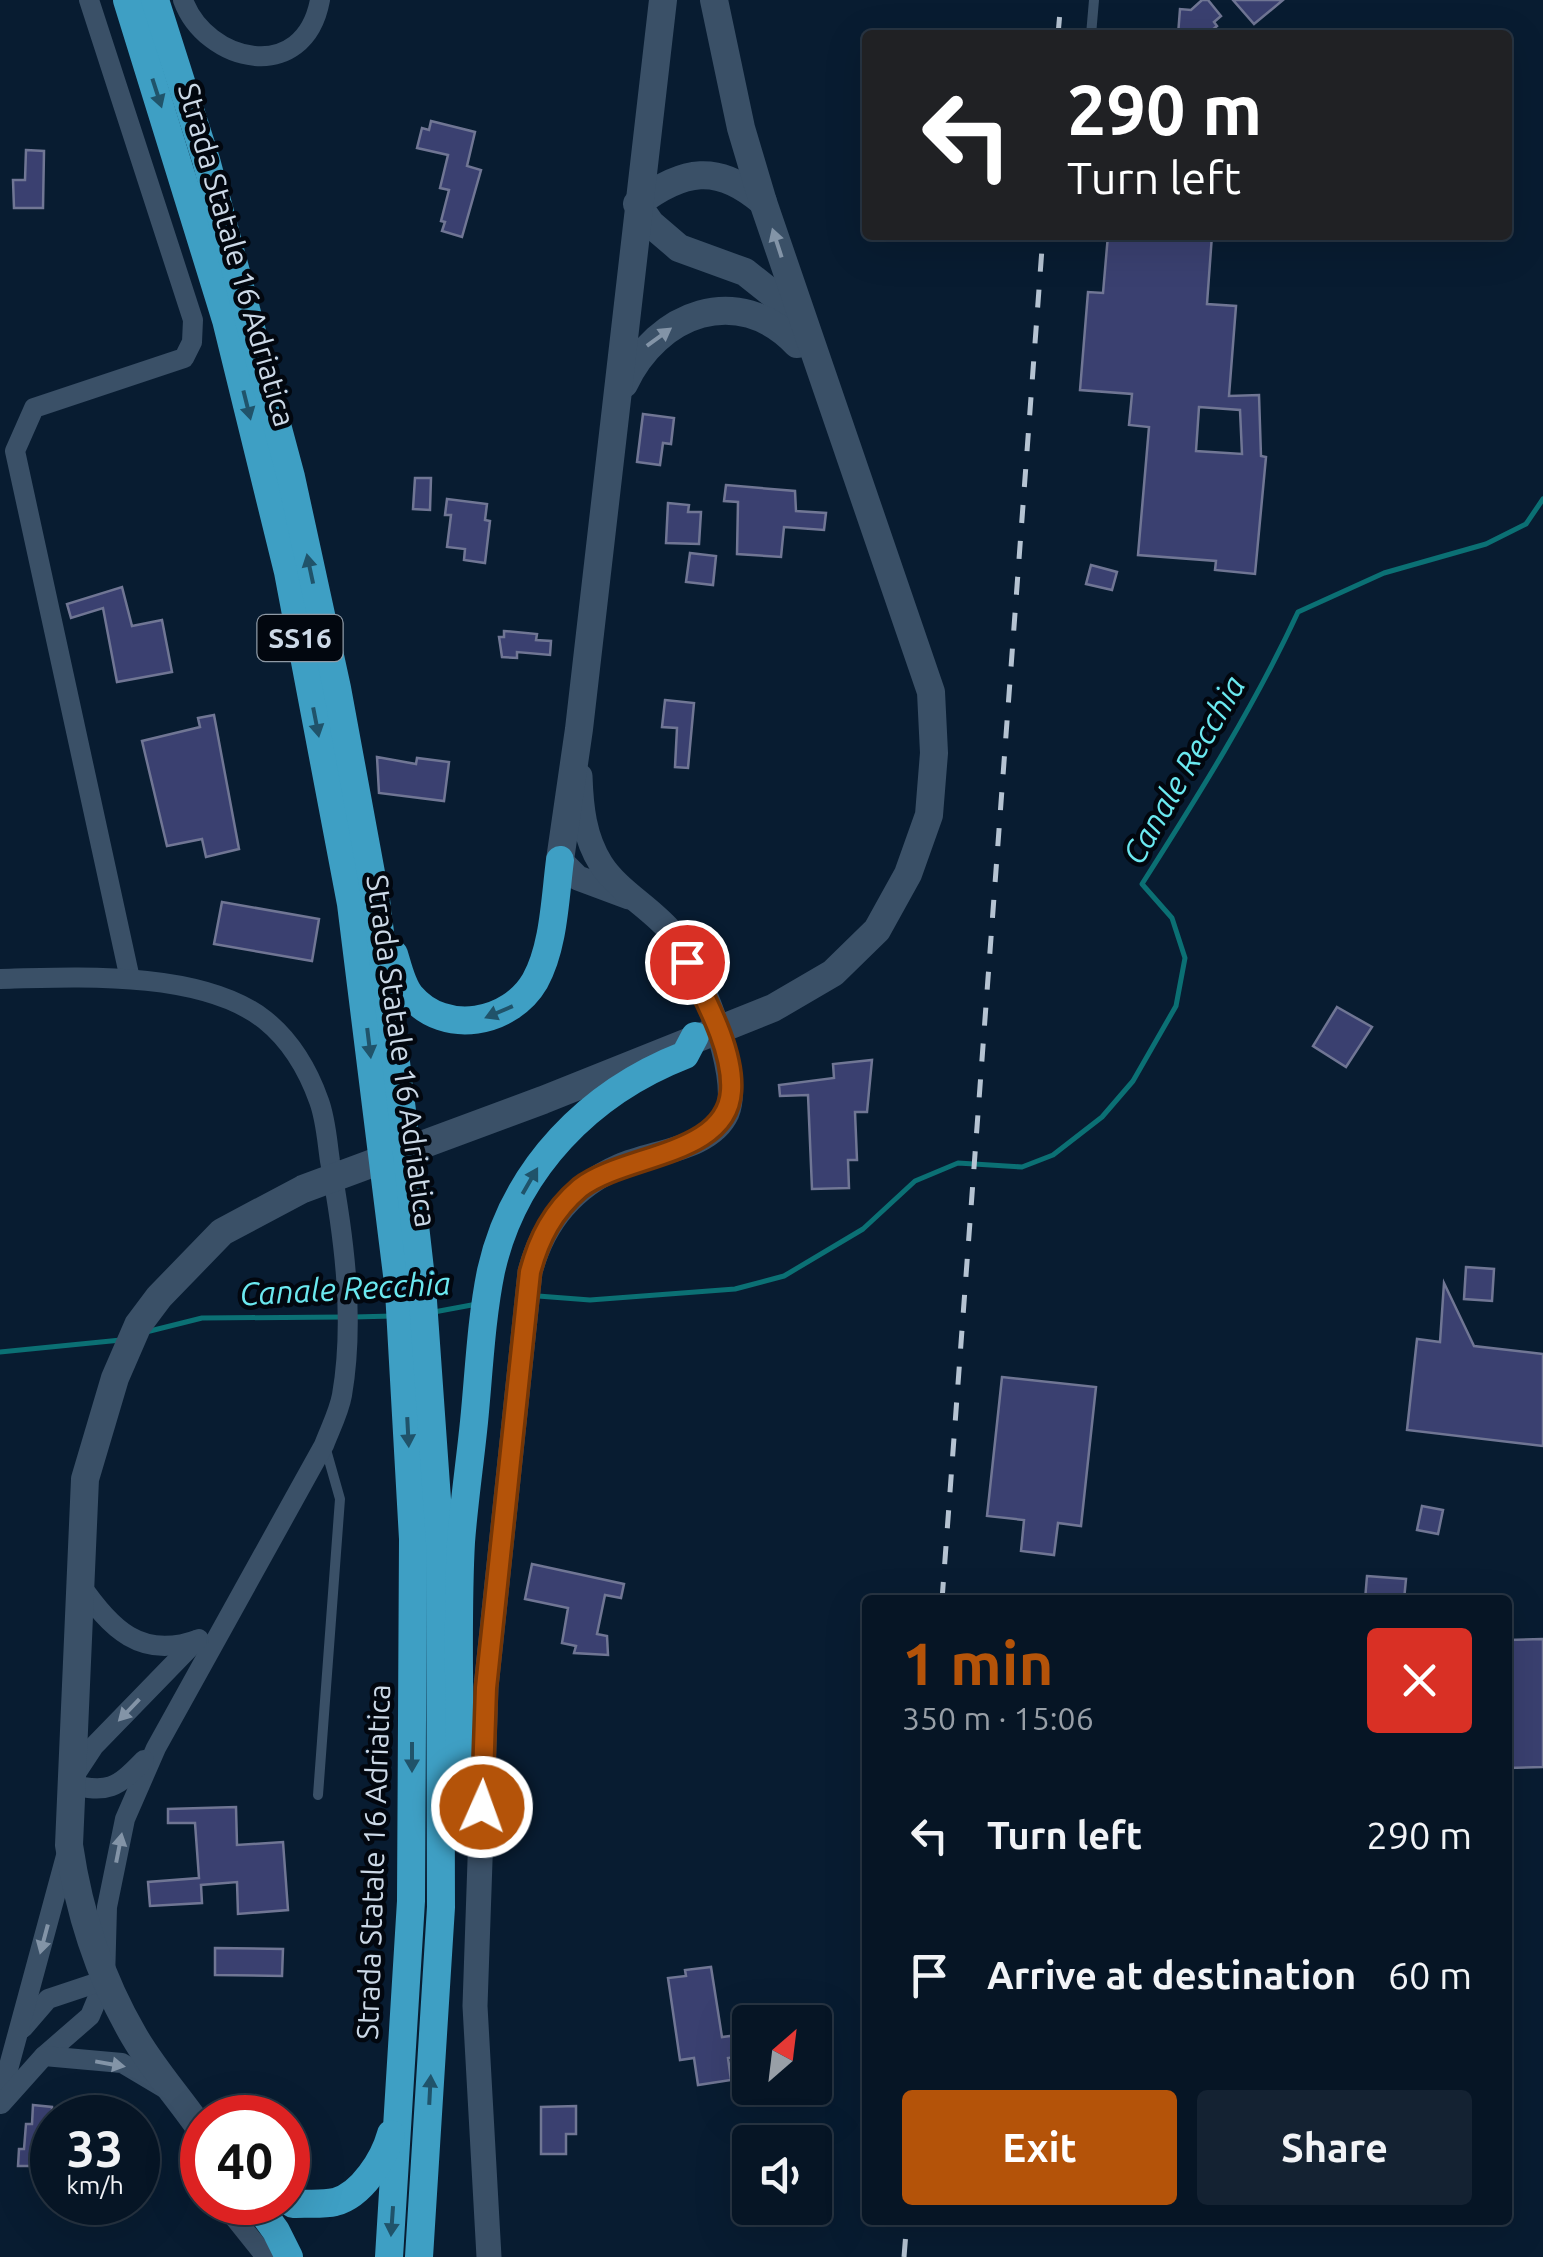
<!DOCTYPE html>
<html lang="en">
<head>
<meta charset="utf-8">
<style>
	:root { --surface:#061525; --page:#142232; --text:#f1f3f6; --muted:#989fa7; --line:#273442; --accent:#b45309 }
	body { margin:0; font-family:Ubuntu,sans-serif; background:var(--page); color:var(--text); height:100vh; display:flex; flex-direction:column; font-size:38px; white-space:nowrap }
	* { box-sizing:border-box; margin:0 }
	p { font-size:32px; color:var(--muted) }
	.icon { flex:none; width:55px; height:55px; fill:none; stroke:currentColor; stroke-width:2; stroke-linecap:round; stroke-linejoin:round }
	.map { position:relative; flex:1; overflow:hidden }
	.sheet { position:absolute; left:862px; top:1595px; width:650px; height:630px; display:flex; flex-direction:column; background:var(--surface); border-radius:10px; box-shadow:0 10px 40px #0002,0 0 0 2px var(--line) }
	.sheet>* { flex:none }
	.top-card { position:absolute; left:862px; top:30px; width:650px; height:210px; border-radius:10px; box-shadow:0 10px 40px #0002,0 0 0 2px var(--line); background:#202124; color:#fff; overflow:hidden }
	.needle { width:65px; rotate:28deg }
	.tools { position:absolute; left:732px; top:2005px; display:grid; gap:20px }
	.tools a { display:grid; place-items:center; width:100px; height:100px; border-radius:10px; background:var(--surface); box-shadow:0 10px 40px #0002,0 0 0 2px var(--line); font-size:50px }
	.speed { position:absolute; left:30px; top:2095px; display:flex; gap:20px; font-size:50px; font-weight:700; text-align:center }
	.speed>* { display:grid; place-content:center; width:130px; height:130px; border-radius:50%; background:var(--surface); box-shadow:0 10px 40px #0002,0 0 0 2px var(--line); line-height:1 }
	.speed small { font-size:25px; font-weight:400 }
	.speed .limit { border:15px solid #d22; background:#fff; color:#111 }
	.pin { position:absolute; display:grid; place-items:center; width:85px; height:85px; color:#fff; margin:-42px; border:5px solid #fff; border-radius:50%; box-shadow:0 2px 10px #0007 }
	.me { position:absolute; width:110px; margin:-55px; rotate:2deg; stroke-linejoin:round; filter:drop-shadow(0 0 8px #0008) }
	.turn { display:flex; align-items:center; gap:35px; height:210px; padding:0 40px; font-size:45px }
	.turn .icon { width:130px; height:130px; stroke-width:2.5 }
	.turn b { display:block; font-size:70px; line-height:85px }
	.round { display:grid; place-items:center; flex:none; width:105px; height:105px; border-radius:10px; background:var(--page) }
	.overview { display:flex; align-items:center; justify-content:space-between; height:170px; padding:0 40px }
	h1 { font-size:60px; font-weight:700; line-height:75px; color:var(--accent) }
	.cta { display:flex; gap:20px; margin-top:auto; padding:20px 40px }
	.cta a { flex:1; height:115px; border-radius:10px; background:var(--accent); color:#fff; font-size:40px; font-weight:700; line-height:115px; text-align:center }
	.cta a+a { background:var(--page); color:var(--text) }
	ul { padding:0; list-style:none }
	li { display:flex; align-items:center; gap:30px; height:140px; padding:0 40px }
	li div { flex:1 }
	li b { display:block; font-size:38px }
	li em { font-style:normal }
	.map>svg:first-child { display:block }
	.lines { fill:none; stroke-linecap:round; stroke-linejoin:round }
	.stream { stroke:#0b7074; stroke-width:5 }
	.building { fill:#3a4070; stroke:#707694; stroke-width:2.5; fill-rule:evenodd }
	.service { stroke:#3a5067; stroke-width:10 }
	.minor { stroke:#3a5067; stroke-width:20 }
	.tertiary { stroke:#3a5067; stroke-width:25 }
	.secondary { stroke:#3a5067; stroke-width:28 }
	.trunk { stroke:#3e9fc4; stroke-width:28 }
	.rail { stroke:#b5c3d2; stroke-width:5; stroke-dasharray:18 18; stroke-linecap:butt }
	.oneway { fill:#20536a }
	.oneway2 { fill:#8394a7 }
	.route-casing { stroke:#753606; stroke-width:25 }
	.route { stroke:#b45309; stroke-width:18 }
	.labels { text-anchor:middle; stroke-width:9; stroke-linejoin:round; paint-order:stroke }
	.shield { fill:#02070f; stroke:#8f9aa6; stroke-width:2.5 }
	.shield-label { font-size:28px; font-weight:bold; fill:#ccd9e7 }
	.street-label { font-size:30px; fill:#ccd9e7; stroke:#02070f }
	.water-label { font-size:32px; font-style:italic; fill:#6be9f0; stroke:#02070f }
</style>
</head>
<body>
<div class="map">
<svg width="1543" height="2257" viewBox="0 0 1543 2257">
	<rect width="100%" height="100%" fill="#081c31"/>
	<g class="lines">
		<!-- stream -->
		<g class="stream">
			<path d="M538 1296 590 1300 735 1289 784 1276 863 1229 915 1181 958 1163 1022 1167 1053 1155 1102 1117 1133 1081 1176 1006 1185 958 1172 918 1142 884C1198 796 1254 707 1298 612L1384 573 1486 544 1526 524 1543 499"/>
			<path d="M434 1312 477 1304"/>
			<path d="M354 1317 393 1316"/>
			<path d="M146 1332 202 1318 343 1317"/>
			<path d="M0 1352 121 1340"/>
		</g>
	</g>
	<!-- building -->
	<g class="building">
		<path d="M1202 0H1208L1221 16 1214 22 1217 26 1206 35H1178L1180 9 1191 10Z"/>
		<path d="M1233 0H1283L1254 24Z"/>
		<path d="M431 121 475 132 467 166 481 170 462 237 442 231 445 222 441 221 449 190 440 188 448 155 417 148 422 128 429 130Z"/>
		<path d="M26 150 44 151 43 208H14L13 180H25Z"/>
		<path d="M1108 235H1212L1207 304 1236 306 1229 396 1259 395 1261 456 1266 457 1255 574 1215 570 1216 561 1138 555 1149 427 1129 425 1132 394 1080 390 1088 292 1103 293ZM1199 407 1240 410 1242 454 1196 451Z"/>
		<path d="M643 414 674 418 671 444 663 443 660 465 637 462Z"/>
		<path d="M415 478H431L430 510 413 509Z"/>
		<path d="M726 485 795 491 796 511 826 513 824 530 784 527 781 557 737 554 738 502 724 501Z"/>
		<path d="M447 499 487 504 485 520 490 521 485 563 464 560 465 549 447 547 451 515H445Z"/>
		<path d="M668 503 689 505 688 512H701L699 544 666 543Z"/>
		<path d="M690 553 716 556 713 585 686 582Z"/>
		<path d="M1091 565 1117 572 1112 590 1086 584Z"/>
		<path d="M122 587 132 626 162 620 172 672 117 682 103 608 71 618 67 604Z"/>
		<path d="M504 631 537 634 536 640 551 641 550 655 517 652V658L502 657 499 637H504Z"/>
		<path d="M665 700 694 703 688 768 675 767 677 728 662 727Z"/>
		<path d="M214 715 239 849 206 857 202 839 167 846 142 741 200 727 198 718Z"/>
		<path d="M377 757 416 764 417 758 449 762 444 801 379 793Z"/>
		<path d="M222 902 319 919 312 961 214 944Z"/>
		<path d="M1337 1007 1372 1027 1346 1067 1313 1046Z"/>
		<path d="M872 1060 867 1112H855L857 1160H848L849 1188 812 1189 808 1095 780 1096 779 1085 834 1078 833 1064Z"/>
		<path d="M1466 1267 1494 1269 1492 1301 1464 1299Z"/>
		<path d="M1444 1283 1474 1346 1543 1354V1446L1407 1430 1417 1339 1440 1342Z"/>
		<path d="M1002 1377 1096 1387 1081 1526 1058 1523 1054 1555 1021 1551 1024 1520 987 1516Z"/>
		<path d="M1422 1506 1443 1510 1438 1534 1417 1530Z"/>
		<path d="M532 1564 624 1584 621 1598 605 1595 597 1634 607 1636 608 1655 574 1653 576 1646 562 1643 568 1608 525 1599Z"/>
		<path d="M1367 1576 1406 1579 1404 1600H1365Z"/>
		<path d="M1543 1639V1767L1508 1768V1640Z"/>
		<path d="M236 1807 237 1845 283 1842 288 1910 238 1914 237 1882 201 1885 202 1903 150 1906 148 1882 199 1878 195 1823H168V1809Z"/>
		<path d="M215 1948 283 1949 282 1976 215 1975Z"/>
		<path d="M711 1967 722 2037 746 2034 749 2055 728 2058 731 2080 698 2085 694 2058 680 2060 668 1978 686 1976 685 1970Z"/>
		<path d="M33 2105 52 2107V2200L49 2201 38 2166H18L19 2149H24L26 2124H32Z"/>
		<path d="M576 2106V2134H566V2154H541V2107Z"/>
	</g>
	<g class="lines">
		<!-- service -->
		<g class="service">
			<path d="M1091 35 1094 0"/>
			<path d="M318 1795 340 1499 325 1446"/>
		</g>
		<!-- minor -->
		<g class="minor">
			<path d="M89 0 193 320 192 342 184 358 34 408 15 451 130 979"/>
			<path d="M183 0C206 63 304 86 320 0"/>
			<path d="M0 979C77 977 202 970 265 1020 291 1041 308 1070 319 1101 326 1120 327 1141 330 1161 344 1236 355 1319 342 1395 339 1412 330 1429 324 1445L156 1748 125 1819 107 1907 105 1980 90 2016 44 2056"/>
			<path d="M80 1584C110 1628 141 1661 199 1639"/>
			<path d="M144 1760C117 1788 108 1794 69 1784L94 1746 197 1640"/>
			<path d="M23 2028 48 1999 105 1980"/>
			<path d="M0 2099 67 1852"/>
			<path d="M1 2104 44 2056 122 2063 164 2088"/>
			<path d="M222 2202 266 2257"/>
		</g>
		<!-- tertiary -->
		<g class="tertiary">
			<path d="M560 860 578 878 629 897"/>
			<path d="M489 2257 475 2006 486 1687 530 1272C543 1222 572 1187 620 1166 653 1151 710 1150 727 1113 743 1076 697 964 673 934 652 908 619 892 601 864 584 837 581 807 580 776"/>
		</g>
		<!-- secondary -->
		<g class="secondary">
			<path d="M763 202C718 163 683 169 637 204L651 224 679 248 745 272 774 295 797 323"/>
			<path d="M624 384C657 313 738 282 797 344"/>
			<path d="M560 860 579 729 663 0"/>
			<path d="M202 2131C180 2099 153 2069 134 2036 99 1976 79 1913 69 1845L85 1479 115 1378 138 1325 159 1297 222 1232 303 1189 543 1100 773 1008 833 973 877 930 908 874 929 815 934 753 931 692 763 202 741 128 714 0"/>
		</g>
		<!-- trunk -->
		<g class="trunk">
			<path d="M127 0 226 320 288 572 351 904 399 1291 413 1539 411 1901 389 2257"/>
			<path d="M155 0 206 160 291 477 337 688 376 900 402 1111 422 1287 440 1542 441 1907 419 2257"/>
			<path d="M394 954C398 967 402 986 411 996 445 1036 510 1024 535 981 554 947 555 898 560 860"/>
			<path d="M459 1755C460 1684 457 1613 461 1542 464 1502 470 1462 474 1422 479 1372 481 1320 491 1271 514 1168 590 1092 685 1055L695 1036"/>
			<path d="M288 2200 293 2204C306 2203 322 2205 335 2202 362 2195 384 2159 391 2134"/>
			<path d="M255 2202 276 2231 289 2257"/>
		</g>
		<!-- rail -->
		<g class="rail">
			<path d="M1058 35 1061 0"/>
			<path d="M942 1600 1043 235"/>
			<path d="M904 2257 907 2220"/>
		</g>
	</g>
	<!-- one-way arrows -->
	<defs><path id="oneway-solid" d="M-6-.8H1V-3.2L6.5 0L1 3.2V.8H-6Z" transform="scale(2.5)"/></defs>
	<g class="oneway">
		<use href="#oneway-solid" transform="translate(157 93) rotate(72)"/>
		<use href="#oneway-solid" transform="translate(247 405) rotate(76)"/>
		<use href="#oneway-solid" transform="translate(310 569) rotate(-102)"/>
		<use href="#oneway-solid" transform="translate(316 722) rotate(79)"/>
		<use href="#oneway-solid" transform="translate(499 1012) rotate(157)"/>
		<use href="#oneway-solid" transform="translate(369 1043) rotate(83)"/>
		<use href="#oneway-solid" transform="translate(530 1181) rotate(-60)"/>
		<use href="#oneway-solid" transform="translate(408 1432) rotate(87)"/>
		<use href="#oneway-solid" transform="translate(412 1757) rotate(90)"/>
		<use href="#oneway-solid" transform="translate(430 2090) rotate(-87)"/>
		<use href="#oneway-solid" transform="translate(392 2221) rotate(94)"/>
	</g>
	<g class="oneway2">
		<use href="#oneway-solid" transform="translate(777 243) rotate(-108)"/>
		<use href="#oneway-solid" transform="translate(659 337) rotate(-36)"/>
		<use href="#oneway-solid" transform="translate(129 1710) rotate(134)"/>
		<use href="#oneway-solid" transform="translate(119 1848) rotate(-79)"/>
		<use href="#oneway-solid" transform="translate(44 1939) rotate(105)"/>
		<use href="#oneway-solid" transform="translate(110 2064) rotate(10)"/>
	</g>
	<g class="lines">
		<!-- route casing -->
		<g class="route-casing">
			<path id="route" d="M482 1807 486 1688 530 1272C539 1238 553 1211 580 1188 624 1154 727 1156 731 1091 734 1050 704 997 687 962"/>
		</g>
		<!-- route -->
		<use href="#route" class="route"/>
	</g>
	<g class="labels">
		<!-- shield labels -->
		<rect class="shield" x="257.5" y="615" width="85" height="46" rx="8"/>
		<g class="shield-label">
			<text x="300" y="648">SS16</text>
		</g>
		<!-- street labels -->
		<g class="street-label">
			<text transform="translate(236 255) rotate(74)" y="10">Strada Statale 16 Adriatica</text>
			<text transform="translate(401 1051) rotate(82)" y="10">Strada Statale 16 Adriatica</text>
			<text transform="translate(374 1862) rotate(-88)" y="10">Strada Statale 16 Adriatica</text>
		</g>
		<!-- water labels -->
		<g class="water-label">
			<text transform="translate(1184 770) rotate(-60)" y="11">Canale Recchia</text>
			<text transform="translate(345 1289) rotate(-3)" y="11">Canale Recchia</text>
		</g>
	</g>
</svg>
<div class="tools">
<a><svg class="needle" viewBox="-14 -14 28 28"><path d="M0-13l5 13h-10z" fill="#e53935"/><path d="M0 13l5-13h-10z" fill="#989fa7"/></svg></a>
<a><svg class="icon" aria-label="sound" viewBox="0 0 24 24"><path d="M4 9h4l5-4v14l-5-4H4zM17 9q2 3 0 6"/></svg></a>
</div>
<div class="speed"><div>33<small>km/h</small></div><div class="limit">40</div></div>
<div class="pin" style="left:687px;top:962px;background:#d93025"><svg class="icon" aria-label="arrive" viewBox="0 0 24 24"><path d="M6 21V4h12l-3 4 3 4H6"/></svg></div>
<svg class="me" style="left:482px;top:1807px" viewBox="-20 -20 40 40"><circle r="17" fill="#b45309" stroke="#fff" stroke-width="3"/><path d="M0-11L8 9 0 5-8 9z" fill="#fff"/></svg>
<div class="top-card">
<div class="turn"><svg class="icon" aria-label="left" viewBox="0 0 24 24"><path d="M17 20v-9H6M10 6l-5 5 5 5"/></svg><div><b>290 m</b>Turn left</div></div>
</div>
<section class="sheet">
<div class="overview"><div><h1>1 min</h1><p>350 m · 15:06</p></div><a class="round" style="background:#d93025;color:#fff"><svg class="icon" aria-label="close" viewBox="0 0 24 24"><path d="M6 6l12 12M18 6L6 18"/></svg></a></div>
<ul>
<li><svg class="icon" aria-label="left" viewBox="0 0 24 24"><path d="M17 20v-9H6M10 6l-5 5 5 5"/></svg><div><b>Turn left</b></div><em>290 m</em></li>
<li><svg class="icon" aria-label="arrive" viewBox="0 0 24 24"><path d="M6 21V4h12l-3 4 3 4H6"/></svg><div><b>Arrive at destination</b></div><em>60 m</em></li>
</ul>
<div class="cta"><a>Exit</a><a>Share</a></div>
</section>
</div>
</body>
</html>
